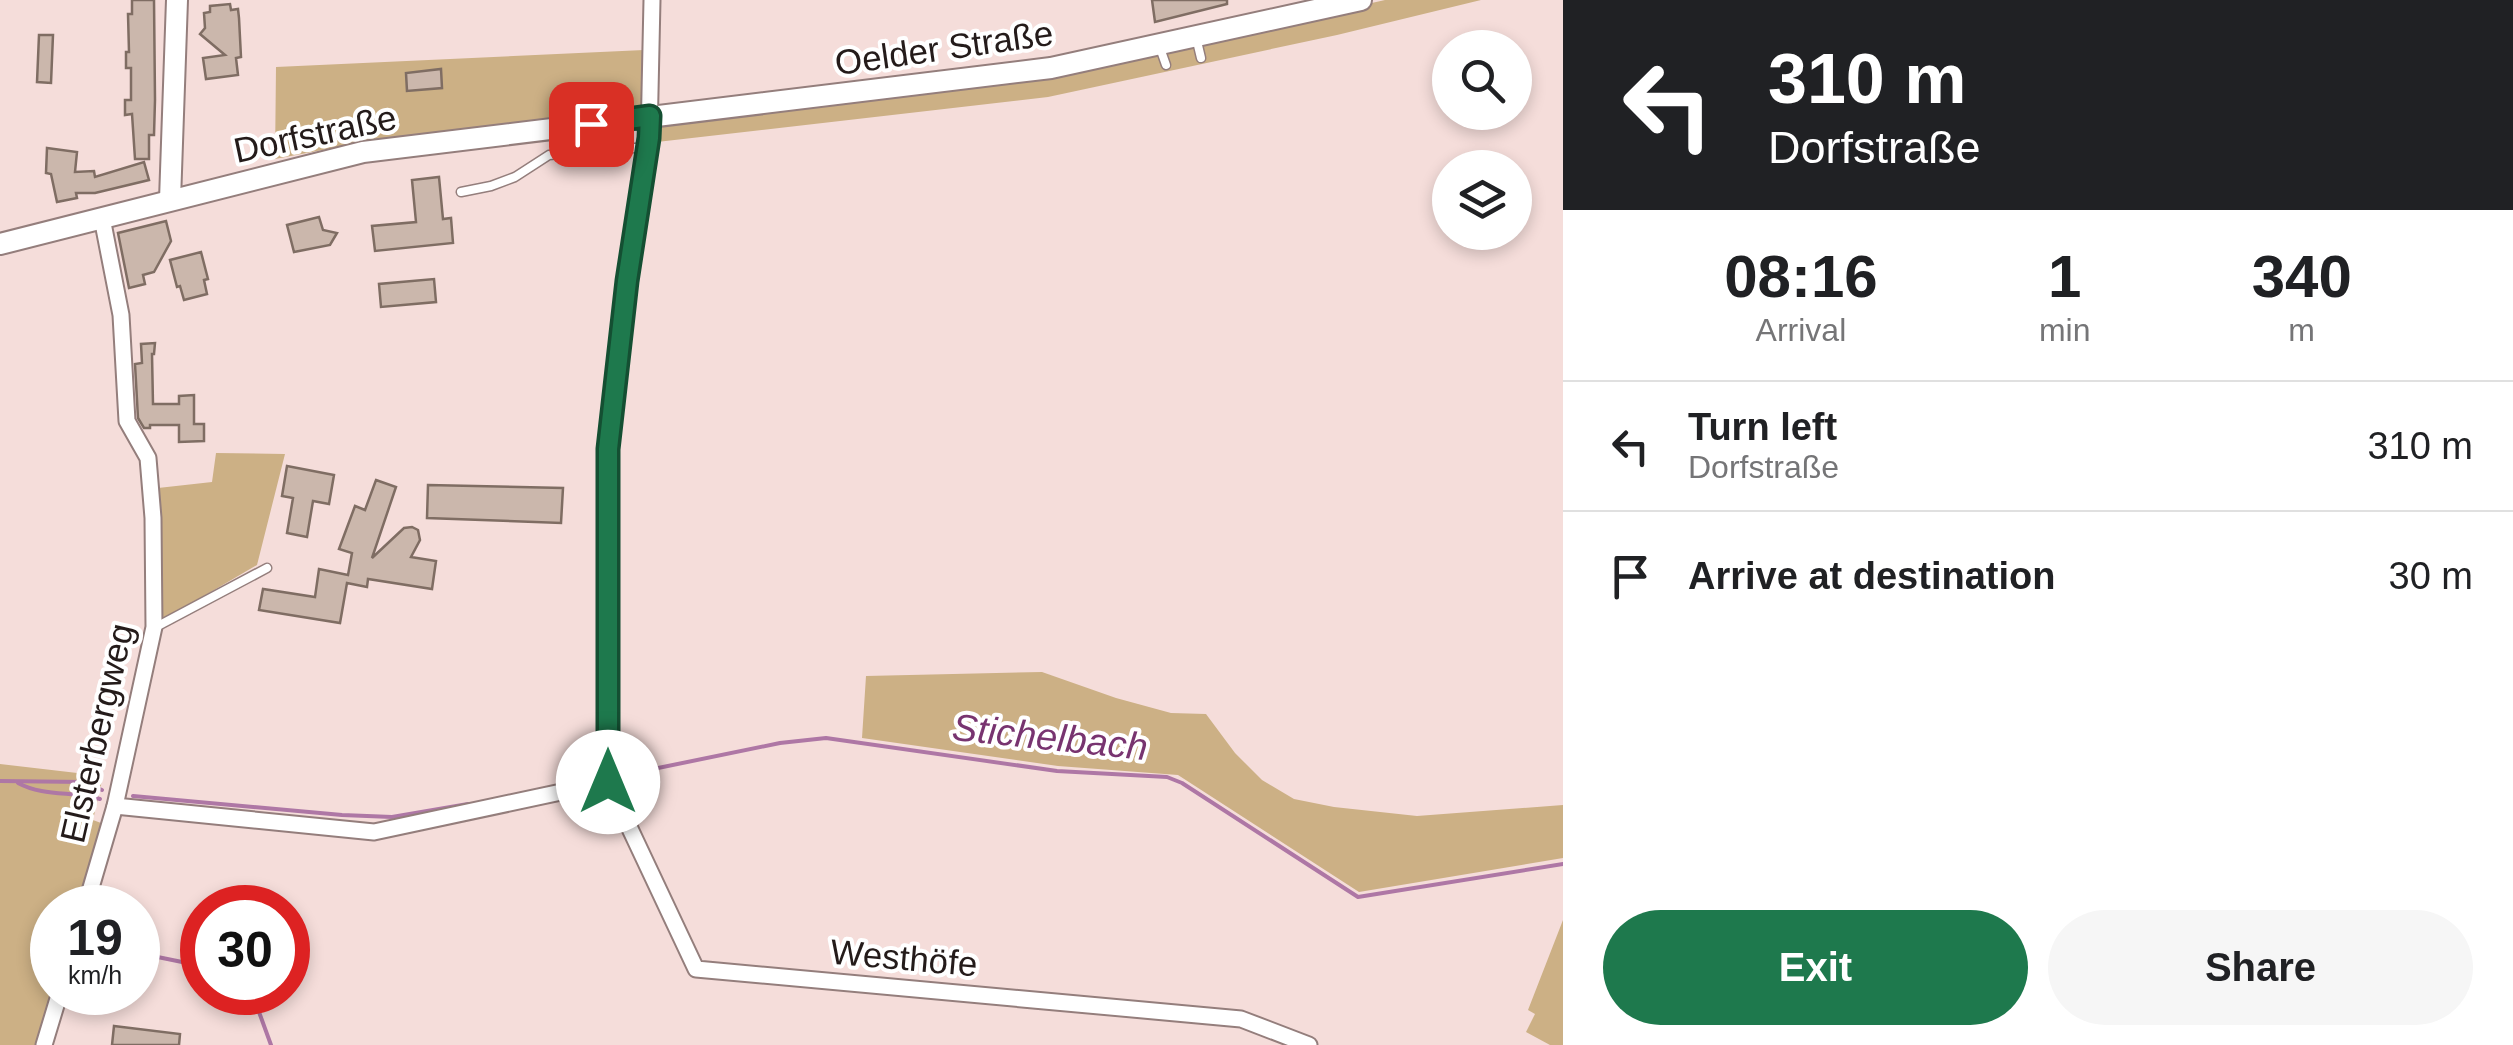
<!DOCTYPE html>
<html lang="en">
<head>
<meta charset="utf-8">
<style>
	:root { --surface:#fff; --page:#f6f6f6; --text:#202124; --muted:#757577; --line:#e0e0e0; --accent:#1e794d }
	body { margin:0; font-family:Helvetica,sans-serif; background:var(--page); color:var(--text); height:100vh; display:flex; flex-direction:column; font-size:38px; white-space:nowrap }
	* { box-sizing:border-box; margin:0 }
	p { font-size:32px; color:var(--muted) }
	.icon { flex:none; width:55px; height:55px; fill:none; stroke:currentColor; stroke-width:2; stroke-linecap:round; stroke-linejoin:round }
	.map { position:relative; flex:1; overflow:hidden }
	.side { display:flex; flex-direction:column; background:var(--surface); width:950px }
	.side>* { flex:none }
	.top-card { background:#202124; color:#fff; overflow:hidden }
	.tools { position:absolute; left:1432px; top:30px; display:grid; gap:20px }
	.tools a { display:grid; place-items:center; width:100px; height:100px; border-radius:50%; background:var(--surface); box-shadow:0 5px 15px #0003; font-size:50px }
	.speed { position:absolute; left:30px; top:885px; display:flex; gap:20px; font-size:50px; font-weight:700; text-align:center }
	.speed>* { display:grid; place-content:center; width:130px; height:130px; border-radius:50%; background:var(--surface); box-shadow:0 5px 15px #0003; line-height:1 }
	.speed small { font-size:25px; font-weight:400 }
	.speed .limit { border:15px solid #d22; background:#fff; color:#111 }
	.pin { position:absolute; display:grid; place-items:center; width:85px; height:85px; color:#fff; margin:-42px; border-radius:20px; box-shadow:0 5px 15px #0006 }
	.me { position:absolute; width:110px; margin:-55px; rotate:0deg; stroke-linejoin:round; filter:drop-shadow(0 0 8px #0008) }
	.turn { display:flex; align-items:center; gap:35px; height:210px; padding:0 40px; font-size:45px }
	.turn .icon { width:130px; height:130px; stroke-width:2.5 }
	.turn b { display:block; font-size:70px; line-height:85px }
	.eta { display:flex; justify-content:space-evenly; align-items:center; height:170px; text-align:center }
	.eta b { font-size:60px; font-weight:700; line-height:70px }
	.action { display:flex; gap:20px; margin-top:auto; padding:20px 40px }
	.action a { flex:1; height:115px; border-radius:60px; background:var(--accent); color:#fff; font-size:40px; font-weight:700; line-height:115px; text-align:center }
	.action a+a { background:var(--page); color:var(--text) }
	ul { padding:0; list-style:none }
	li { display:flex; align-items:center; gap:30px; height:130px; padding:0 40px; border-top:2px solid var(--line) }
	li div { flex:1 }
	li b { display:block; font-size:38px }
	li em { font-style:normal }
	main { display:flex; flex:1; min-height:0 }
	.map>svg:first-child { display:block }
	.green { fill:#ccb085 }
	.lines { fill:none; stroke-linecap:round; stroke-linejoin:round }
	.stream { stroke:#ae77a5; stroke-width:4 }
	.building { fill:#cbb7ac; stroke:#7f6d63; stroke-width:2.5 }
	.service-casing { stroke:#947e7c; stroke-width:11 }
	.minor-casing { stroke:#947e7c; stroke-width:19 }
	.tertiary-casing { stroke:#947e7c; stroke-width:24 }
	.service { stroke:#fff; stroke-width:8 }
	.minor { stroke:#fff; stroke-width:15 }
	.tertiary { stroke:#fff; stroke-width:20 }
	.route-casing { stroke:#144f32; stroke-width:25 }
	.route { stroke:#1e794d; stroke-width:18 }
	.labels { text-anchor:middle; stroke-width:8; stroke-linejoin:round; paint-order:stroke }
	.street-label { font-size:35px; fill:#241b1a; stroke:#fff }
	.water-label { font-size:38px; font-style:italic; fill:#783470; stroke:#fff }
</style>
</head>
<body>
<main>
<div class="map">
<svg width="1563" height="1045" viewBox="0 0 1563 1045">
	<rect width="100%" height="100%" fill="#f5ddda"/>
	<!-- green -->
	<g class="green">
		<path d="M1385 0H1481L1337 35 1048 97 657 142 663 122 1261 28Z"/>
		<path d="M644 50V107L375 140 275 159 276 67Z"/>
		<path d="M216 453 285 454 257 565 156 624 158 488 212 482Z"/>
		<path d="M1042 672 1116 698 1171 713 1206 714 1235 753 1262 780 1294 799 1334 807 1417 816 1563 805V858L1359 892 1178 775 1058 766 862 738 866 676Z"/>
		<path d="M0 764 103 776 93 820 101 823 80 907 52 908V992L39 1045H0Z"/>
		<path d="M1563 920V1045H1550L1526 1032 1535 1014 1528 1010Z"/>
	</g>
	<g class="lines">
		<!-- stream -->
		<g class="stream">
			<path d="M619 776 780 743 826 738 1057 771 1167 777 1182 783 1358 897 1563 864"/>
			<path d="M0 781 84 782 102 790"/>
			<path d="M18 783C44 797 73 791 100 799"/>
			<path d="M133 796 342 815 392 817 468 804"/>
			<path d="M138 953 187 963 202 969"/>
			<path d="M246 992 259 1012 271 1045"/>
		</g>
	</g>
	<!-- building -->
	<g class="building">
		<path d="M132 0H154L155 100 154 135H149V159H135L132 114 125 115V100H131V68H126V52H129L128 14H132Z"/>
		<path d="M1152 0H1227V4L1155 22Z"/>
		<path d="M230 4 231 10 238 9 239 18 241 57 236 58 238 75 206 79 203 58 225 55 200 34 205 28 204 13 210 12V6Z"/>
		<path d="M39 35H53L51 83 37 82Z"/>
		<path d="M441 69 442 88 407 91 406 73Z"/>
		<path d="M47 148 77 152 75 172 94 171 95 177 144 162 149 180 95 193H76L77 198 57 202 51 174 46 173Z"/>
		<path d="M439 177 443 219 451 218 453 243 375 251 372 226 416 222 412 180Z"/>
		<path d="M319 217 323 230 337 233 330 245 294 252 287 225Z"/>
		<path d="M166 221 171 241 154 272 143 275 145 284 129 288 118 233Z"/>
		<path d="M201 252 208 279 204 280 207 294 184 300 180 286 177 287 170 260Z"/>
		<path d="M434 279 436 302 381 307 379 284Z"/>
		<path d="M155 343 154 354H152L153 404H179V396L194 395V424H204V441L179 442V425H150V428H144L138 418 135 364 142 363 141 344Z"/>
		<path d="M287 466 334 475 329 504 313 501 307 537 287 533 293 498 282 496Z"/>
		<path d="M376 480 396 487 372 558 404 528 412 527 418 530 420 540 411 557 436 561 432 589 368 579 367 587 347 583 340 623 259 610 263 589 315 597 319 569 348 575 352 553 339 549 355 506 365 510Z"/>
		<path d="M428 485 563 488 561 523 427 518Z"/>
		<path d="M114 1026 180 1034 179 1045H112Z"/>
	</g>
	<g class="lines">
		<!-- service casing -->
		<g class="service-casing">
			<g id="service">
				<path d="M1196 37 1201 58"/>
				<path d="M1159 45 1166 65"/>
				<path d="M461 192 491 186 515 177 549 155 647 147"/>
				<path d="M156 627 267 568"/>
			</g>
		</g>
		<!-- minor casing -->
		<g class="minor-casing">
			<g id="minor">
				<path d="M652 0 649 138 627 281 609 449 608 782 696 969 1241 1019 1309 1045"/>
				<path d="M115 806 374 832 608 782"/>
				<path d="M85 908 115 806 154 627 153 518 148 458 127 421 121 315 102 218"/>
				<path d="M44 1045 60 992"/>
			</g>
		</g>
		<!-- tertiary casing -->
		<g class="tertiary-casing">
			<g id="tertiary">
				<path d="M170 200 177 0"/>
				<path d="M0 244 363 152 1051 68 1361 0"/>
			</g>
		</g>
		<!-- service -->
		<use href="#service" class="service"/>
		<!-- minor -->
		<use href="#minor" class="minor"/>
		<!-- tertiary -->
		<use href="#tertiary" class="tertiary"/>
	</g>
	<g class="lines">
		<!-- route casing -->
		<g class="route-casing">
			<path id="route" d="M591 124 650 116 649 138 627 281 608 449V782"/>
		</g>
		<!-- route -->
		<use href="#route" class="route"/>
	</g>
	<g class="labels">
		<!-- street labels -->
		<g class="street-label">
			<text transform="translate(944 48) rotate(-8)" y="12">Oelder Straße</text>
			<text transform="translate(315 134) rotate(-12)" y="12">Dorfstraße</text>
			<text transform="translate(97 733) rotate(-77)" y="12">Elsterbergweg</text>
			<text transform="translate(904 958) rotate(5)" y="12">Westhöfe</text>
		</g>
		<!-- water labels -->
		<g class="water-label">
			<text transform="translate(1050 737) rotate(6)" y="13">Stichelbach</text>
		</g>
	</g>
</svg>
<div class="tools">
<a><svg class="icon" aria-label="search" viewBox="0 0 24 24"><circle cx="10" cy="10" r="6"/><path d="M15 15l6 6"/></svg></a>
<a><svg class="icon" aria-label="layers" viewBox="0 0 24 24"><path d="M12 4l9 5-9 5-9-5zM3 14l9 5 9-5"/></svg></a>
</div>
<div class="speed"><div>19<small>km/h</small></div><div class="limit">30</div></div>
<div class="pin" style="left:591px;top:124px;background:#d93025"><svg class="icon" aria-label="arrive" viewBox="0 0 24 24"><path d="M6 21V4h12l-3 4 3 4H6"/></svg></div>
<svg class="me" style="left:608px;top:782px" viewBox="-20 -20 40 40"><circle r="19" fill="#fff"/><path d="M0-13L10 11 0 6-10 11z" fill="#1e794d"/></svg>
</div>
<section class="side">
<div class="top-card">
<div class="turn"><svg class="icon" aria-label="left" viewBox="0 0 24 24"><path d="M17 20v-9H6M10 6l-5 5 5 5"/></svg><div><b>310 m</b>Dorfstraße</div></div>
</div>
<div class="eta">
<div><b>08:16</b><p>Arrival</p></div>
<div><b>1</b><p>min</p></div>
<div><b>340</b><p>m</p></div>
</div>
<ul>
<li><svg class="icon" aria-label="left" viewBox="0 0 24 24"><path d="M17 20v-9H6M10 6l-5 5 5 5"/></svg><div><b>Turn left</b><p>Dorfstraße</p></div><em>310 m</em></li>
<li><svg class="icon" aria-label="arrive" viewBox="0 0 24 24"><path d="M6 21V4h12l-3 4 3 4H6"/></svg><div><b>Arrive at destination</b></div><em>30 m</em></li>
</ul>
<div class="action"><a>Exit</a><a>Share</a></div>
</section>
</main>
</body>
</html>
